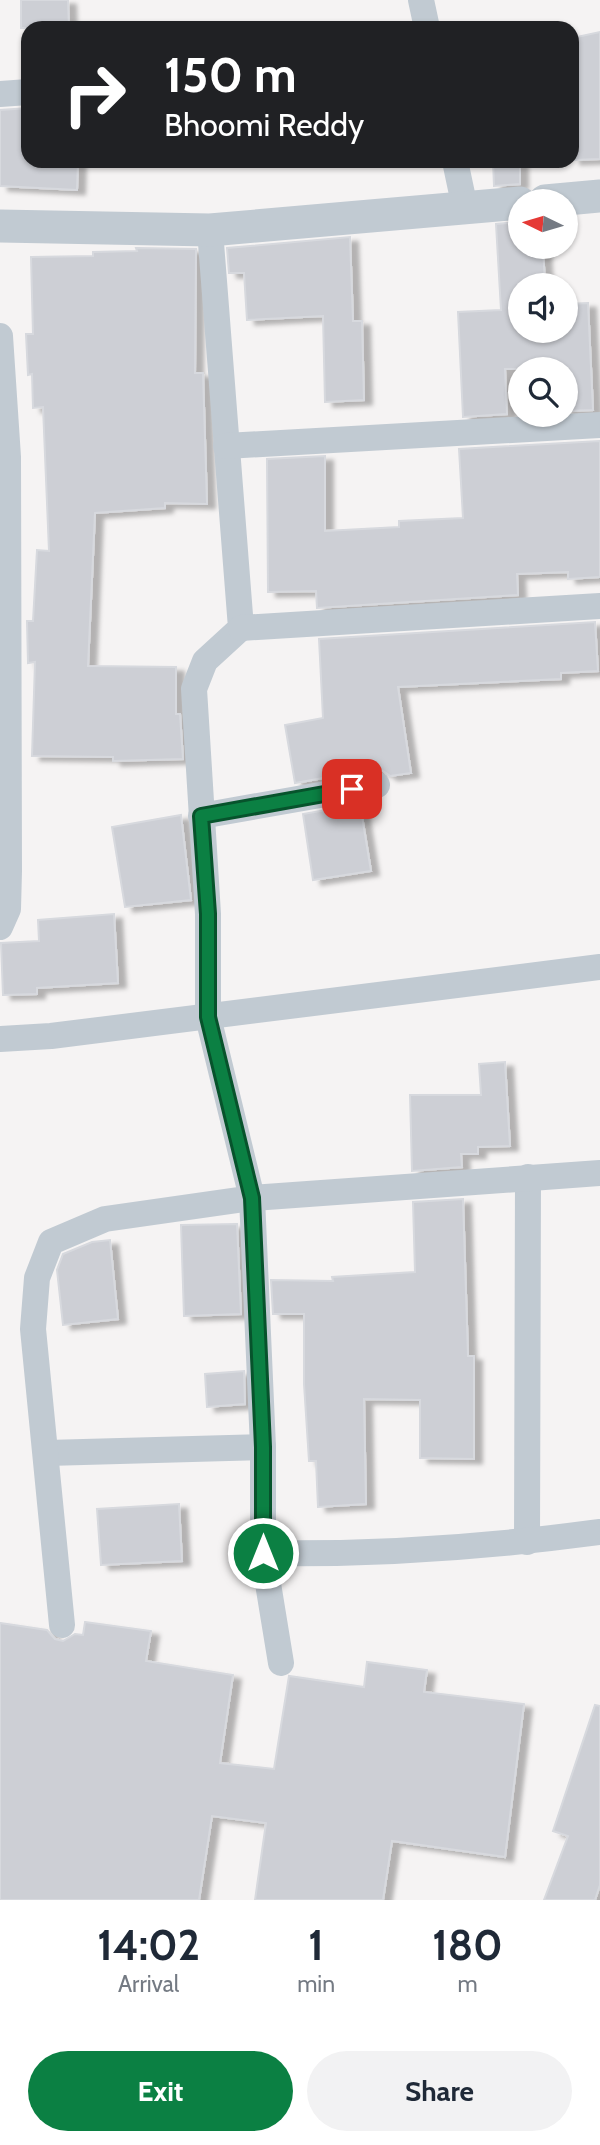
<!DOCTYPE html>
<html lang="en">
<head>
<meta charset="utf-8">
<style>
	:root { --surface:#fff; --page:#f2f2f3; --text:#1f2937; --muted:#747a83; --accent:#0b8043 }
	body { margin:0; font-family:Cabin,sans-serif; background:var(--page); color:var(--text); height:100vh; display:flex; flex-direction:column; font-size:26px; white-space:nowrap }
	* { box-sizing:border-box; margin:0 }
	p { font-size:23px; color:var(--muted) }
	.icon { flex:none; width:38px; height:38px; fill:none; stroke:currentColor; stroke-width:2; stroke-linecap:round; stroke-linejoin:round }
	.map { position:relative; height:1900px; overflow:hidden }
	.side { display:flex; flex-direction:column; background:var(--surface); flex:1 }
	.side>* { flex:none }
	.hud { position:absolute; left:21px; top:21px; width:558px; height:147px; border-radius:21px; box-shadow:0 2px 5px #0004; background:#202124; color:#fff; overflow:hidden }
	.needle { width:46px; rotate:275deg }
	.fabs { position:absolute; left:508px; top:189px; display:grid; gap:14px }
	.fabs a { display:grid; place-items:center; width:70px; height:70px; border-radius:50%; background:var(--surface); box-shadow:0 2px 5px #0004; font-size:35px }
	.pin { position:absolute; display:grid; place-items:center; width:60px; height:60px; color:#fff; margin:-30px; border-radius:14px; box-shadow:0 4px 10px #0006 }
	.me { position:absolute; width:77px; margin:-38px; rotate:0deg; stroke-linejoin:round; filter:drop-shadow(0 0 5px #0008) }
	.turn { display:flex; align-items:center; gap:24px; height:147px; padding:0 28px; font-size:32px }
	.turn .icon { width:91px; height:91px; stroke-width:2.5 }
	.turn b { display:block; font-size:49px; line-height:60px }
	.eta { display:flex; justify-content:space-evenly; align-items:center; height:119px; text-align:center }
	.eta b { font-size:42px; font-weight:700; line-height:49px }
	.button { display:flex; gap:14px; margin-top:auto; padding:14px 28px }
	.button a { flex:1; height:80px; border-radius:42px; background:var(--accent); color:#fff; font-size:28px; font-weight:700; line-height:80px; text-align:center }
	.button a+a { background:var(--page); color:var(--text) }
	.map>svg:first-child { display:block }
	.building { fill:#cdcfd5; stroke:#d7d9de; stroke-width:2; filter:url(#shadow) }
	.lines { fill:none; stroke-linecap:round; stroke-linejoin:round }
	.minor { stroke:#c1cad2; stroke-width:26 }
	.tertiary { stroke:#c1cad2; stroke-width:33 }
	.route-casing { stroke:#07532c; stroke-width:18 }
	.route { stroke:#0b8043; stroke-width:12 }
</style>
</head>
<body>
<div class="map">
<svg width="600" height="1900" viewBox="0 0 600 1900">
	<defs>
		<filter id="shadow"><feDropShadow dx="8" dy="4.5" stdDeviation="2" flood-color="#0004"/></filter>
	</defs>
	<rect width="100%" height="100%" fill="#f5f3f3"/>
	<!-- building -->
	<g class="building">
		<path d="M21 0H68L69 28H21Z"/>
		<path d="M600 32V159L572 160V38Z"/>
		<path d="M28 108V161H78L77 190 0 186V110Z"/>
		<path d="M493 161H520V184L494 186Z"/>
		<path d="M520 222V247H543L545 285H520V331H565V304L588 303 593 410 565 411V369H505L507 414 463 417 458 312 501 310 496 224Z"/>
		<path d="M350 237 353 321H362L364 400 325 402 323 316 247 320 244 273H229L227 248Z"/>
		<path d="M136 248 196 249 195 373H203L207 504 165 503V508L95 513 88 666 176 667V714H180L183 759 113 761V757L32 756 35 662 28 663 27 621H33L37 550 49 551 43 407 33 408 32 374 28 375 26 334H33L31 257 93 256V252L137 251Z"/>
		<path d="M600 441V577L568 579V572L517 574 518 595 317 608 316 591 268 592 267 459 325 456V531L399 527V521L463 518 459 449Z"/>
		<path d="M595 622 598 671 561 673V679L398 687 411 773 390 776 383 771 374 769 295 783 285 725 323 718 319 639Z"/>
		<path d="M360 804 371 871 313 880 303 814Z"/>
		<path d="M181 815 191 900 125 907 112 827Z"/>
		<path d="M114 914 118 983 37 988V994L3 995 1 943 39 941 38 920Z"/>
		<path d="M505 1062 510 1146 478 1147V1154H461L462 1167 412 1171 410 1095H481L479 1064Z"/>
		<path d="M463 1199 468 1356H474V1459L420 1458V1400L364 1399 366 1504 318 1507 316 1461H309L304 1384V1314H273L271 1280 333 1281 332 1277 415 1272 413 1202Z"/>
		<path d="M237 1224 241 1314 184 1316 181 1225Z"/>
		<path d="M110 1240 118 1319 63 1325 57 1270 63 1254 92 1242Z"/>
		<path d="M244 1371 245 1404 207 1407 205 1374Z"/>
		<path d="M179 1504 182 1561 101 1565 97 1509Z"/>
		<path d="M85 1622 151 1631 146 1661 233 1675 220 1763 274 1769 289 1676 364 1687 367 1662 427 1670 424 1692 524 1704 505 1857 392 1841 383 1900H255L266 1823 212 1816 199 1900H0V1623L47 1630 55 1639 63 1641 75 1634 83 1635Z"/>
		<path d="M595 1705 600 1706V1885L595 1900H544L568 1836 553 1831Z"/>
	</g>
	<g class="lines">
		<!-- minor -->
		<g class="minor">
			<path d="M421 0 427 28"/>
			<path d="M0 94 28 92"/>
			<path d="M455 161 465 208"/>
			<path d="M210 230 241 628 205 661 194 689 208 914V1017L252 1198 263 1447V1553"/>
			<path d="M0 336 8 457 9 871 8 909 0 927"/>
			<path d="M226 446 600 425"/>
			<path d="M241 628 600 606"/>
			<path d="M201 816 377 785"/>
			<path d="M0 1039 51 1036 600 967"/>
			<path d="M47 1453 263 1447"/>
			<path d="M527 1542 528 1177"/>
			<path d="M62 1625 33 1329 37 1278 51 1242 105 1219 252 1198 600 1173"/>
			<path d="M281 1663 263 1553C376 1555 488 1547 600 1532"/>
		</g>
		<!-- tertiary -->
		<g class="tertiary">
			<path d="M545 201 600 196"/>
			<path d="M0 226 210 230 520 203"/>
		</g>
	</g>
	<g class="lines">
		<!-- route casing -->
		<g class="route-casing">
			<path id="route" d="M263 1553V1447L252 1198 208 1017V914L201 816 352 789"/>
		</g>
		<!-- route -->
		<use href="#route" class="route"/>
	</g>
</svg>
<div class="fabs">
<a><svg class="needle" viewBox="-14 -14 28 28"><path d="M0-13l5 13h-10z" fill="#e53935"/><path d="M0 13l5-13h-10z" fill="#747a83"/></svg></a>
<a><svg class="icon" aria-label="sound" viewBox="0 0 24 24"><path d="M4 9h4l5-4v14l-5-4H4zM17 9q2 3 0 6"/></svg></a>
<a><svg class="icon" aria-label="search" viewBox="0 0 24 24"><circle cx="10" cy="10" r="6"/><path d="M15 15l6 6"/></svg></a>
</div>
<div class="pin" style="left:352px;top:789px;background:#d93025"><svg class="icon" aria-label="arrive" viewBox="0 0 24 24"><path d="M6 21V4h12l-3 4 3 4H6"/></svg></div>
<svg class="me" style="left:263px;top:1553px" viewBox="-20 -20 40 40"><circle r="17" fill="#0b8043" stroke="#fff" stroke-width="3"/><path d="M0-11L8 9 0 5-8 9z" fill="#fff"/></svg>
<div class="hud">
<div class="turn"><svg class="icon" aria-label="right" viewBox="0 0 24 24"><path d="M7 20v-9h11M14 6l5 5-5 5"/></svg><div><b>150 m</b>Bhoomi Reddy</div></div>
</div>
</div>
<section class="side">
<div class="eta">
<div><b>14:02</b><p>Arrival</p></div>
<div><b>1</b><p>min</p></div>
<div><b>180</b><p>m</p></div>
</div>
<div class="button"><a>Exit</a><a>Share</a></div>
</section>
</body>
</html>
